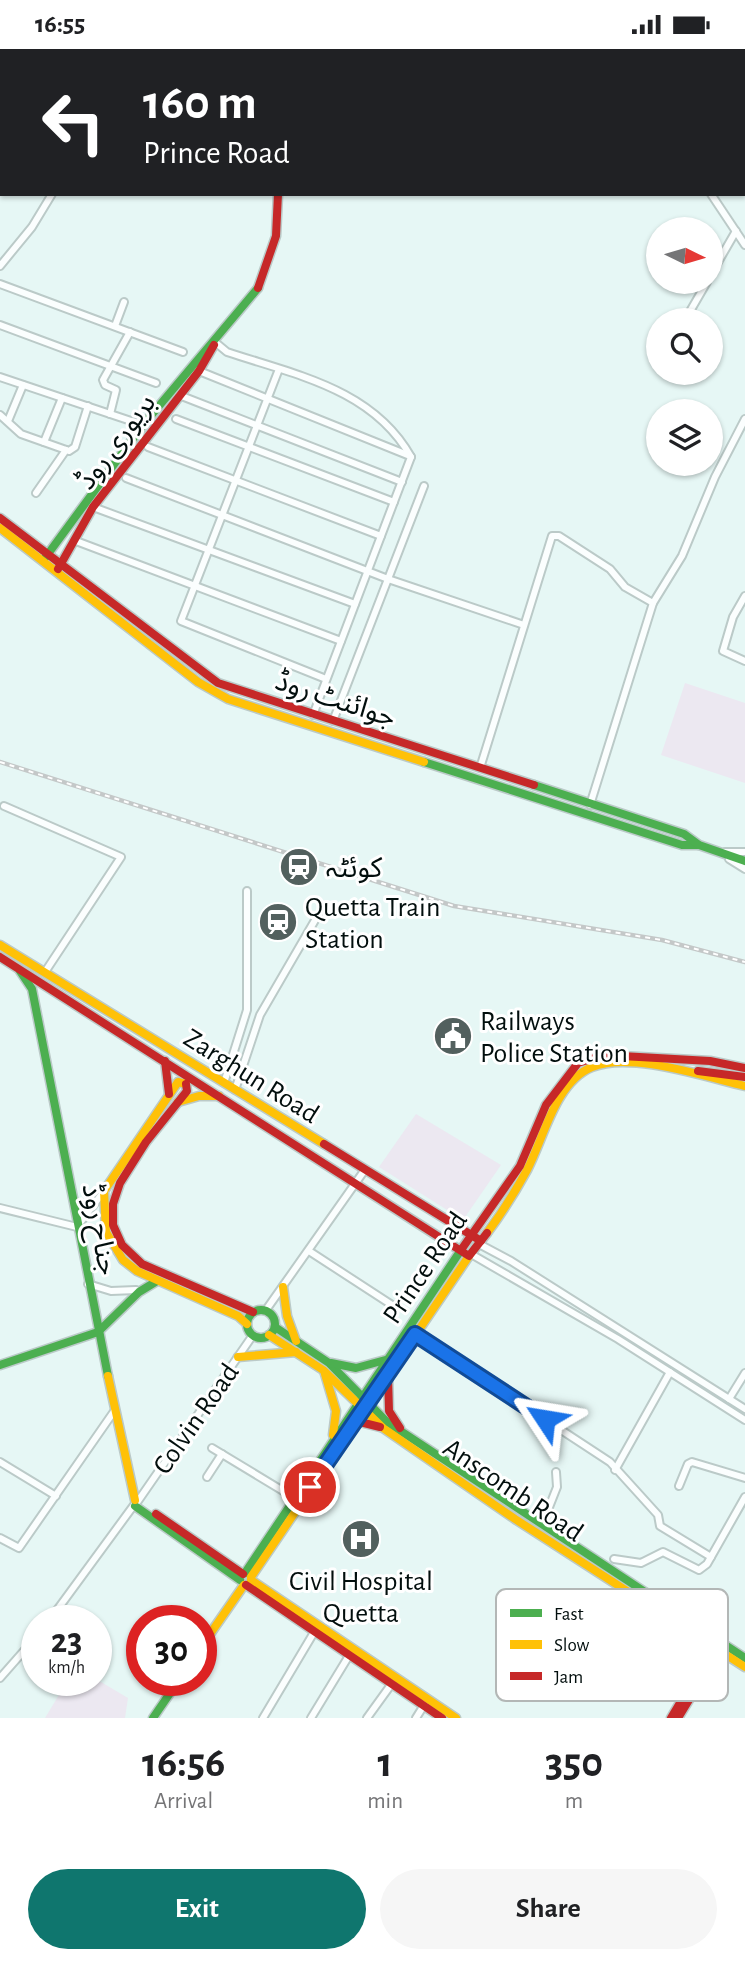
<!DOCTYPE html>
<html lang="en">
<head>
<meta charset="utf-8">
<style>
	:root { --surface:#fff; --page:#f6f6f6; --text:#202124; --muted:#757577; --accent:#0f766e }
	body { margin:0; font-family:"Alegreya Sans","Noto Sans Arabic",sans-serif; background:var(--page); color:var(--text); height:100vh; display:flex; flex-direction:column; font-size:26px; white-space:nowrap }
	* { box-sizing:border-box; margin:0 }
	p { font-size:23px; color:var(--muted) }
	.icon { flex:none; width:38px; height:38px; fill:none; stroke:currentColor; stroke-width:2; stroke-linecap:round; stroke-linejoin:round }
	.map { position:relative; height:1669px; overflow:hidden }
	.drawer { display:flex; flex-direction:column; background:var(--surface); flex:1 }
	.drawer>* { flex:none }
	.top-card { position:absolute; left:0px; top:0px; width:746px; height:147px; box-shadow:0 2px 5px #0004; background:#202124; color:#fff; overflow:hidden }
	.needle { width:46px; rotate:95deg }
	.fabs { position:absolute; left:646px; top:168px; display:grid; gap:14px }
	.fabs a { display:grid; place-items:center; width:77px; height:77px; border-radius:50%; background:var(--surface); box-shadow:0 2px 5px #0004; font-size:35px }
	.speed { position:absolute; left:21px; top:1556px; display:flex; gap:14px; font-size:35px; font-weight:700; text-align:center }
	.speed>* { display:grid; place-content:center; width:91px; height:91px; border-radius:50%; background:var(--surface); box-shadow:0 2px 5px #0004; line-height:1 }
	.speed small { font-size:18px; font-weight:400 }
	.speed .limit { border:10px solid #d22; background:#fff; color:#111 }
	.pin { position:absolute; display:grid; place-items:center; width:60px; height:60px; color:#fff; margin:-30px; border:4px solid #fff; border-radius:50%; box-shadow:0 2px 7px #0007 }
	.me { position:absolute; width:77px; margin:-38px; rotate:303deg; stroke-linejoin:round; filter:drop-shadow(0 0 5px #0008) }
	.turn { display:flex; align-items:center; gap:24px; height:147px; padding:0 28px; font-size:32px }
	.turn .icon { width:91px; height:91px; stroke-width:2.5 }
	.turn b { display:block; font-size:49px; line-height:60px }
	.eta { display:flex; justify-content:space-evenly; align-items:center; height:119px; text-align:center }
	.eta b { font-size:42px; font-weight:700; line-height:49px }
	.button { display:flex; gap:14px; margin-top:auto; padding:14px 28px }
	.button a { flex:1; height:80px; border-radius:42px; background:var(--accent); color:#fff; font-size:28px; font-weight:700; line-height:80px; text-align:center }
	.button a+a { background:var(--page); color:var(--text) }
	.status { display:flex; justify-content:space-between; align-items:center; height:49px; padding:0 35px; background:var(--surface); direction:ltr }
	.status svg { height:19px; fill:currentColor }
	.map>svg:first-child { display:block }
	.green { fill:#ece8f1 }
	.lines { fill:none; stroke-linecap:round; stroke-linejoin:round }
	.street-casing { stroke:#bbcac8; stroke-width:10 }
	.fast-casing { stroke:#bbcac8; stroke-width:11 }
	.slow-casing { stroke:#bbcac8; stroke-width:11 }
	.jam-casing { stroke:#bbcac8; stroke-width:11 }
	.street { stroke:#fbfefe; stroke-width:6 }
	.fast { stroke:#4caf50; stroke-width:8 }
	.slow { stroke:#ffc107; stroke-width:8 }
	.jam { stroke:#c62828; stroke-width:8 }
	.rail-casing { stroke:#c4c8c8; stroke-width:4.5 }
	.rail { stroke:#fff; stroke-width:2; stroke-dasharray:5; stroke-linecap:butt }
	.route-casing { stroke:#114b97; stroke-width:18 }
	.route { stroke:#1a73e8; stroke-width:12 }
	.labels { text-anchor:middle; stroke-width:6; stroke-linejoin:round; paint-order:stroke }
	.street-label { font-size:28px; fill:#020e0d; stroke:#fff }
	.poi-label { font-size:28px; fill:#020e0d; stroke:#fff; text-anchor:start }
	.key { fill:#fff; stroke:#b3b7b6; stroke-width:2 }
	.key-label { font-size:19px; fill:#020e0d }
</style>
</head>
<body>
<div class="status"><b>16:55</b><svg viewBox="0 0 49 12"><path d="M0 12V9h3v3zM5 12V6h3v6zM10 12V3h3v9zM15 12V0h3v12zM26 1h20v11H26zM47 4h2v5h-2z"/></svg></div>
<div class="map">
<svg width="745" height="1669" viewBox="0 0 745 1669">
	<rect width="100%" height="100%" fill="#e6f7f5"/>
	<!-- green -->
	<g class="green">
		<path d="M685 634 745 654V734L661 706Z"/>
		<path d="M416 1065 501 1116 463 1171 379 1118Z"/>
		<path d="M96 1630 128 1649 125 1669H45L68 1631Z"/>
	</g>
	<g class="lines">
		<!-- street casing -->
		<g class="street-casing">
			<g id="street">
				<path d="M626 0 627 2"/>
				<path d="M361 2V0"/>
				<path d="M389 2 390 0"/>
				<path d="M477 2V0"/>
				<path d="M0 19 2 21"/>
				<path d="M0 33 2 31"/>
				<path d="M711 145 745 196"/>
				<path d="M0 217 32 178 52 145"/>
				<path d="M710 227 736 182"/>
				<path d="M0 235 183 303"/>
				<path d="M685 271 707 233"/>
				<path d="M0 276 156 334"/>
				<path d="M115 277 124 253"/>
				<path d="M215 293 227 303C296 326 373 340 411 408"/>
				<path d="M279 320 181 572 326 630"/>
				<path d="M199 322 410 407"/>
				<path d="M0 328 143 376"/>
				<path d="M179 346 402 433"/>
				<path d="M110 365 116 341 105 336 103 331 130 283"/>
				<path d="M0 366 21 385 69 402 75 398 88 357"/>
				<path d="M176 370 394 453"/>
				<path d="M8 372 23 336"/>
				<path d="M44 393 62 349"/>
				<path d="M148 398 381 487"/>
				<path d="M126 429 388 530 524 576"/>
				<path d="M36 444 66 401"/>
				<path d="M93 458 355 555"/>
				<path d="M76 492 341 592"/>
				<path d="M745 547 733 568 723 602 745 612"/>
				<path d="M313 666 411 408"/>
				<path d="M333 672 424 437"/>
				<path d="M480 719 552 487H559L610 520 625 538 653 554"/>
				<path d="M590 756 653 554 682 507 715 428 745 370"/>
				<path d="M4 757 121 808 45 923"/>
				<path d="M725 803H745"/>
				<path d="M729 810 745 820"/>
				<path d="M224 1034 247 961V842"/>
				<path d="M235 1041 260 966 318 866"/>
				<path d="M0 1159 77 1178 104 1142"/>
				<path d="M479 1195 511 1212 745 1360"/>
				<path d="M309 1202 392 1256"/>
				<path d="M471 1205 618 1290 745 1371"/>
				<path d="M88 1235 111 1242 136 1241"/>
				<path d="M266 1261 364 1122"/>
				<path d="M415 1285 610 1413 658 1466 660 1477 711 1508"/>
				<path d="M729 1350 745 1324"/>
				<path d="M212 1399 293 1448"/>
				<path d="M0 1413 56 1447"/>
				<path d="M615 1421 670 1323"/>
				<path d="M207 1428 222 1405"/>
				<path d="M679 1437 688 1415 692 1413 745 1429"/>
				<path d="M138 1452 253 1286"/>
				<path d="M542 1476 557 1438 556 1423"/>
				<path d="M0 1489 19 1499 115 1361"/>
				<path d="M614 1510 641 1514 663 1503 699 1521 707 1515 745 1448"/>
				<path d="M49 1572 134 1456"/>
				<path d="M0 1629 37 1587"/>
				<path d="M263 1669 316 1580"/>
				<path d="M311 1669 350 1605"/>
				<path d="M367 1669 393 1633"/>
				<path d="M416 1669 426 1653"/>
			</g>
		</g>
		<!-- fast casing -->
		<g class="fast-casing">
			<g id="fast">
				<path d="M45 509 143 376 258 239"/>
				<path d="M424 713 682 796H698"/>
				<path d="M534 736 684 785 699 796 745 812"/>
				<path d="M20 922 32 940 108 1327"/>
				<circle cx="261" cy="1275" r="14"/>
				<path d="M275 1278 329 1314 387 1373 745 1609"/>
				<path d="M331 1314 356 1319 389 1310"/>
				<path d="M0 1316 98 1283 139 1243 157 1232"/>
				<path d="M135 1457 240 1531"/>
				<path d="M245 1524 461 1201"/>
				<path d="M153 1669 179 1631"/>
			</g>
		</g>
		<!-- slow casing -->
		<g class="slow-casing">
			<g id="slow">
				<path d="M0 479 198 633 228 650 424 713"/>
				<path d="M0 896 324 1095"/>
				<path d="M186 1035 178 1033 104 1142 106 1183 123 1211 137 1222 238 1267 247 1275"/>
				<path d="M178 1053 199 1047H219"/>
				<path d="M487 1184C502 1164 515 1143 527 1121 544 1089 555 1033 592 1018 630 1002 706 1028 745 1037"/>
				<path d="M283 1238 287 1267 296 1292"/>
				<path d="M269 1286 323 1321 383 1379 515 1470 745 1618"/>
				<path d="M238 1308 296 1303"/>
				<path d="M325 1325 336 1362 333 1386"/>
				<path d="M108 1327 135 1451"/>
				<path d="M251 1528 469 1207"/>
				<path d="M251 1531 456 1669"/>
				<path d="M201 1598 244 1536"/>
			</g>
		</g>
		<!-- jam casing -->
		<g class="jam-casing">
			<g id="jam">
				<path d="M286 0V2"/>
				<path d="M258 239 276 187 278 145"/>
				<path d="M0 469 218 634 534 736"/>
				<path d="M58 520 93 458 199 322 214 296"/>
				<path d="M0 908 469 1207 487 1184"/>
				<path d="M165 1012 169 1045"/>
				<path d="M698 1022 745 1028"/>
				<path d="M186 1035 187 1042 146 1093 120 1134 113 1155V1176L122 1196 142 1215 253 1263"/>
				<path d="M324 1095 481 1192"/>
				<path d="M461 1201 520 1117 546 1056 578 1014 604 1006 710 1012 745 1019"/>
				<path d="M388 1326 389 1362 400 1379"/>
				<path d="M356 1372 380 1378"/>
				<path d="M156 1465 243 1525"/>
				<path d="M246 1536 442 1669"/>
				<path d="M671 1669 716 1593"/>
				<path d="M678 1669 722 1597"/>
			</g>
		</g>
		<!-- street -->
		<use href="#street" class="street"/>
		<!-- fast -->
		<use href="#fast" class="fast"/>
		<!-- slow -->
		<use href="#slow" class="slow"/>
		<!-- jam -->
		<use href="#jam" class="jam"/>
		<!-- rail casing -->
		<g class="rail-casing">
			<path id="rail" d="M0 713 454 857 662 891 745 913"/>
		</g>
		<!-- rail -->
		<use href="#rail" class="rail"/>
	</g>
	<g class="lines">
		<!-- route casing -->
		<g class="route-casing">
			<path id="route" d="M310 1438 415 1285 545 1370"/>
		</g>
		<!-- route -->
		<use href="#route" class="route"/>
	</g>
	<!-- icons -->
	<defs>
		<g id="station-disc" transform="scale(2.0125)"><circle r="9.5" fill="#52605e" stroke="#fff"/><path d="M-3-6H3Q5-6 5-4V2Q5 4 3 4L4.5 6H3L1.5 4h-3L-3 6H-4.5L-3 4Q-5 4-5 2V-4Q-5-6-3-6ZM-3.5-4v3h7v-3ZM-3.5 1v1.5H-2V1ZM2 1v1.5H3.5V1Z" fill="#fff"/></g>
		<g id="civic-disc" transform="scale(2.0125)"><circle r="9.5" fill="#52605e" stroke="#fff"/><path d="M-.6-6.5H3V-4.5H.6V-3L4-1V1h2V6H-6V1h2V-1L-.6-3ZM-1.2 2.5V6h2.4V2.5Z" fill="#fff"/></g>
		<g id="hospital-disc" transform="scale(2.0125)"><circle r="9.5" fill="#52605e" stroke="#fff"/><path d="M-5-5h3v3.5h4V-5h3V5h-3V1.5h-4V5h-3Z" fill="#fff"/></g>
	</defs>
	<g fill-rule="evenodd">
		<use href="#station-disc" x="299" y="818"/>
		<use href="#station-disc" x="278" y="873"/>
		<use href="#civic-disc" x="453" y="987"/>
		<use href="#hospital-disc" x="361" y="1490"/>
	</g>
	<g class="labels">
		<!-- street labels -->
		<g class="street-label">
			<text transform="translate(115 392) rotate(-53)" y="10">بریوری روڈ</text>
			<text transform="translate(336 649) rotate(18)" y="10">جوائنٹ روڈ</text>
			<text transform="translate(252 1026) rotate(32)" y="10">Zarghun Road</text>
			<text transform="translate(101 1180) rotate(79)" y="10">جناح روڈ</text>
			<text transform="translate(424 1218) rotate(-56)" y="10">Prince Road</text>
			<text transform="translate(195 1369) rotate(-55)" y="10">Colvin Road</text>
			<text transform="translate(514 1440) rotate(34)" y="10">Anscomb Road</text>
		</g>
		<!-- poi labels -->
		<g class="poi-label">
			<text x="326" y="828">کوئٹہ</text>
			<text x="305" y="867">Quetta Train<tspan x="305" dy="32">Station</tspan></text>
			<text x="480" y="981">Railways<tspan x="480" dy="32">Police Station</tspan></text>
			<text x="361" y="1541" text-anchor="middle">Civil Hospital<tspan x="361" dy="32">Quetta</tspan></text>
		</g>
	</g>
	<!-- legend -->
	<rect x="496" y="1540" width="232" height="112" rx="10" class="key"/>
	<rect x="510" y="1560" width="32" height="8" fill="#4caf50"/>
	<rect x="510" y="1591" width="32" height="9" fill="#ffc107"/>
	<rect x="510" y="1623" width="32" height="8" fill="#c62828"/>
	<g class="key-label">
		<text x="554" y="1571">Fast</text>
		<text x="554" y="1602">Slow</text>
		<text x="554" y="1634">Jam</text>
	</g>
</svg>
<div class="fabs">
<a><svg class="needle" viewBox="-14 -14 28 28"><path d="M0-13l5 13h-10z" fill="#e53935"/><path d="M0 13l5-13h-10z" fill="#757577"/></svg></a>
<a><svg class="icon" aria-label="search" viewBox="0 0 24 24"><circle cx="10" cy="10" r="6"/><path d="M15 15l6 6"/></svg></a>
<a><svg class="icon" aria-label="layers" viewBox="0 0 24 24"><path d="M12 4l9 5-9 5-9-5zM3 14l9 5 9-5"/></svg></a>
</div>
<div class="speed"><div>23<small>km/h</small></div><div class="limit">30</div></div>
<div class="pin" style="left:310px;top:1438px;background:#d93025"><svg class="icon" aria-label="arrive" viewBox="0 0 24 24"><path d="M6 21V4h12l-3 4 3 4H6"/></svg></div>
<svg class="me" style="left:545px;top:1370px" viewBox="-20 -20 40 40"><path d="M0-17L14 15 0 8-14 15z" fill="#1a73e8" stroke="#fff" stroke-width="4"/></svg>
<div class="top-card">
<div class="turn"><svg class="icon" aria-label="left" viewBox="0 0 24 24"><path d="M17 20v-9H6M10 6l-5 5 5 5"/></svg><div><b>160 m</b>Prince Road</div></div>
</div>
</div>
<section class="drawer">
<div class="eta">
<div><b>16:56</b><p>Arrival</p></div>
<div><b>1</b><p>min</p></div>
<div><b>350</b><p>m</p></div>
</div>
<div class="button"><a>Exit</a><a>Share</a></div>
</section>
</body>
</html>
